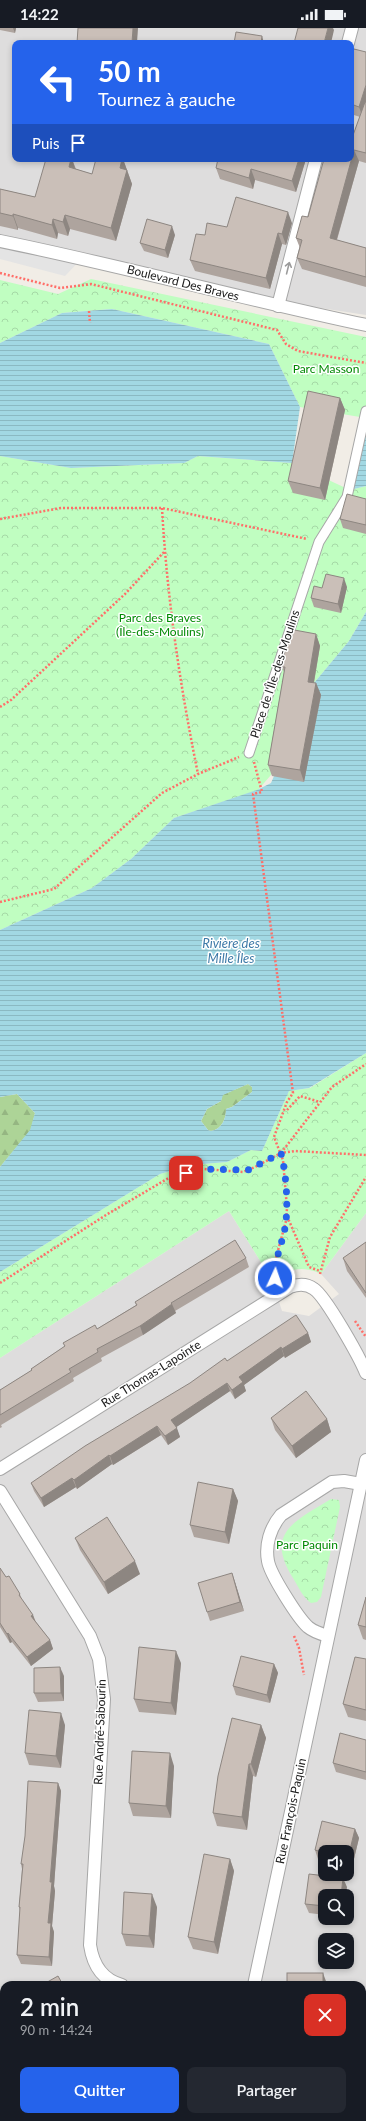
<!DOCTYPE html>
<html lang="fr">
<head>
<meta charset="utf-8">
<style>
	:root { --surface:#171b24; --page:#242831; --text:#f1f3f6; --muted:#9ea1a6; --accent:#2563eb }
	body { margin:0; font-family:Lato,sans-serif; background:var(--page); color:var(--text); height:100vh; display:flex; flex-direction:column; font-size:15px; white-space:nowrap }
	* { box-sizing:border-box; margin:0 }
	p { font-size:13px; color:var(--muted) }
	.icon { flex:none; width:22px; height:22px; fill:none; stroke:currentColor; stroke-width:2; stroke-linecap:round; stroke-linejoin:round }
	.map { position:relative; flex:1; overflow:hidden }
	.panel { position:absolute; left:0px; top:1953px; width:366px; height:140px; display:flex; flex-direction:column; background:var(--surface); border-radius:12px 12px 0 0; box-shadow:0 2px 6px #0003 }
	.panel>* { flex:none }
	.top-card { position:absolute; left:12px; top:12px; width:342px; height:122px; border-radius:8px; box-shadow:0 2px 6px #0003; background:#2563eb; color:#fff; overflow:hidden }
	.buttons { position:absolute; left:318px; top:1817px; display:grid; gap:8px }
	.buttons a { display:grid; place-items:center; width:36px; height:36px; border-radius:8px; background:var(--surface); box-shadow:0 2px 6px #0003; font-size:20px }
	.pin { position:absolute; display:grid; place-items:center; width:34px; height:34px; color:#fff; margin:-17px; border-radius:8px; box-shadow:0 2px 6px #0006 }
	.me { position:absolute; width:44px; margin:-22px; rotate:3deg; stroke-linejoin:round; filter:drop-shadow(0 0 3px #0008) }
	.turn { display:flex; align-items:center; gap:14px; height:84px; padding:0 20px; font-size:18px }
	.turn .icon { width:52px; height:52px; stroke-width:2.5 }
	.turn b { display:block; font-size:28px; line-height:34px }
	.then { display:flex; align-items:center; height:38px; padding:0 20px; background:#0003; gap:8px; font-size:15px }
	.round { display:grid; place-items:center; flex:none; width:42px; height:42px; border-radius:8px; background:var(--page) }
	.overview { display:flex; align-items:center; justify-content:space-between; height:68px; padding:0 20px }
	h1 { font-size:24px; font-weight:600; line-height:30px }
	.action { display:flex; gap:8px; margin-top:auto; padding:8px 20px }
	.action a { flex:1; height:46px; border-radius:8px; background:var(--accent); color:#fff; font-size:16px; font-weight:600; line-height:46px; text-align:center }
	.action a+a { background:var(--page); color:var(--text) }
	.status { display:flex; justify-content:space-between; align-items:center; height:28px; padding:0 20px; background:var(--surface); direction:ltr }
	.status svg { height:11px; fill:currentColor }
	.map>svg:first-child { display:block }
	.residential { fill:#dedddd; fill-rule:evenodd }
	.forest { fill:url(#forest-firs) }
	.park { fill:url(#park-crowns) }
	.parking { fill:#e4e4e4 }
	.water { fill:url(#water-rules); fill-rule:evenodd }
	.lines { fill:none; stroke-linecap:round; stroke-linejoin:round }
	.service-casing { stroke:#a7a7a7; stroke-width:8 }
	.pedestrian-casing { stroke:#a7a7a7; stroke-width:11 }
	.minor-casing { stroke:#a7a7a7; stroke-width:14 }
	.path { stroke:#ff6f69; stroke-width:2.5; stroke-dasharray:2 2; stroke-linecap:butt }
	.service { stroke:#fff; stroke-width:6 }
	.pedestrian { stroke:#fff; stroke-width:9 }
	.minor { stroke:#fff; stroke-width:12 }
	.wall { fill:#aea49e }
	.shaded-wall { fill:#8d8681 }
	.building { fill:#cabfb8; stroke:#8d8681 }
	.oneway { stroke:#9b9b9b }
	.route { stroke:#2563eb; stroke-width:7; stroke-dasharray:0 12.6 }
	.labels { text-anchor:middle; stroke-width:3; stroke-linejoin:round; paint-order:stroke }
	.street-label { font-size:12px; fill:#202020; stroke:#fff }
	.park-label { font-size:12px; fill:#028a04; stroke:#fff }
	.water-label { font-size:13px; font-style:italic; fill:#3e7aa8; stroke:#fff }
</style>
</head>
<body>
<div class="status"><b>14:22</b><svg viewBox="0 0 49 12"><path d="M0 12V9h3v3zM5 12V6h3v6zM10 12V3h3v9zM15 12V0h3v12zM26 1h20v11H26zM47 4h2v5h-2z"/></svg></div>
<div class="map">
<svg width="366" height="2093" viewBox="0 0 366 2093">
	<defs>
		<pattern id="forest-firs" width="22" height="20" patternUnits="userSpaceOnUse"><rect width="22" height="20" fill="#add497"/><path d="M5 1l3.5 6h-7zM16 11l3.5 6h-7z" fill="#95b682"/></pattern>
		<pattern id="park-crowns" width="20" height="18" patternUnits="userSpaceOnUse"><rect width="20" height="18" fill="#c0fec1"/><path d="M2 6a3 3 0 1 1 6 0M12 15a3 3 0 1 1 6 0" fill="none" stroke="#a5d9a6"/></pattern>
		<pattern id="water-rules" width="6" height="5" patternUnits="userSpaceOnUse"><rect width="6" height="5" fill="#a2d8e3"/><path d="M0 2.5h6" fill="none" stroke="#8bb9c2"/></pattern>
	</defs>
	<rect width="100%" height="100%" fill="#f1ede6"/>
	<!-- residential -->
	<g class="residential">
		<path d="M0 0H366V287L275 273 0 208ZM15 15H351V131H15Z"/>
		<path d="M229 1183 272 1252 282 1283 309 1288 339 1266 321 1246 366 1185V2093H112L113 2089H362V1957H4V2001L0 2002V1330ZM325 1824H347V1846H325ZM325 1868H347V1890H325ZM325 1912H347V1934H325Z"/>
	</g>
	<!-- forest -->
	<g class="forest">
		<path d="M248 1056 252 1059V1064L232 1079 226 1081C226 1091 222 1101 211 1103L208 1102 201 1093 207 1081 221 1073 222 1067Z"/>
		<path d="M17 1066 35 1085 31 1102 0 1139V1069Z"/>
	</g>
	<!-- park -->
	<g class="park">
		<path d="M91 251 366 309V390L300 379 269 316 112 281 62 285 0 315V252L58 266Z"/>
		<path d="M0 428 71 440 184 435 198 428 292 435 350 462 366 458V584L349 613 314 655 277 740 258 762 174 790 131 831 92 860 0 902Z"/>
		<path d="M366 1025V1185L321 1246C302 1237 289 1241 272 1252L229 1183 0 1330V1244L160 1146 191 1137 227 1134 251 1122 262 1123 289 1063 310 1060Z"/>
		<path d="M331 1471 339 1472 340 1479 321 1569 317 1574 311 1575C303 1570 298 1558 293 1550 264 1504 296 1493 331 1471Z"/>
	</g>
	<!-- parking -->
	<g class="parking">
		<path d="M0 208 84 228 65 248 0 231Z"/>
		<path d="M0 2078H4V2089H105V2093H0Z"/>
	</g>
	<!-- water -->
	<g class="water">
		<path d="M112 281 269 316 300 379 292 435 198 428 184 435 71 440 0 428V315L62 285Z"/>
		<path d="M366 384V458L350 462Z"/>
		<path d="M366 584V1025L309 1060 289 1063 262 1123 251 1122 227 1134 191 1137 160 1146 0 1244V1139L30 1102 35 1085 17 1066 0 1069V902L92 860 131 831 174 790 257 762 271 755 314 655 349 613ZM248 1056 252 1059V1064L232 1079 226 1081C226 1091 222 1101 211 1103L208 1102 201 1093 207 1081 221 1073 223 1067Z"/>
	</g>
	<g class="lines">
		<!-- service casing -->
		<g class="service-casing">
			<path id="service" d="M107 2093 109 2089"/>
		</g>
		<!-- pedestrian casing -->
		<g class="pedestrian-casing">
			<path id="pedestrian" d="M249 725 319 514 347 469 366 383"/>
		</g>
		<!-- minor casing -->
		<g class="minor-casing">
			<g id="minor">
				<path d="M348 15 352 0"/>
				<path d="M0 213C123 238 243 271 366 297"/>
				<path d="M278 278 316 131"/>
				<path d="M0 1441 290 1259C298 1256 306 1255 314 1261 326 1269 360 1330 366 1345"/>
				<path d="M0 1463 90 1608 99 1631 104 1671 90 1917C93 1937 102 1952 122 1957"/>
				<path d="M328 1608C321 1606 314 1604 308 1599 298 1590 270 1546 268 1533 265 1517 270 1500 281 1487L332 1454 344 1453 361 1456"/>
				<path d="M254 1957 366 1432"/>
				<path d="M253 2089V2093"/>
			</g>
		</g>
		<!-- path -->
		<g class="path">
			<path d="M0 245 60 260 91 256 277 302 286 316 298 323 366 335"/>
			<path d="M89 283 90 295"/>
			<path d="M162 480C167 570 180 658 198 746"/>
			<path d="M0 491 61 480H162L307 511"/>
			<path d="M0 679 11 672 125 566 164 524"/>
			<path d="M254 734 262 764 253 766 293 1065 287 1074 274 1109 283 1132 287 1180 286 1193 276 1230V1252"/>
			<path d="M0 874 54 861 162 765 198 746 239 729"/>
			<path d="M287 1082 300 1068 320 1074"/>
			<path d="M281 1125 332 1059 366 1036"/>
			<path d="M287 1188 309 1239 320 1243"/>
			<path d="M320 1246 330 1209 366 1149"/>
			<path d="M0 1255 106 1187 172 1148 204 1141 243 1144 255 1139 281 1125 295 1123 366 1127"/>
			<path d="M355 1293 366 1309"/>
			<path d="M294 1608 299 1620 304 1647"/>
			<path d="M40 2093V2089"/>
		</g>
		<!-- service -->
		<use href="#service" class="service"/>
		<!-- pedestrian -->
		<use href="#pedestrian" class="pedestrian"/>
		<!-- minor -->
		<use href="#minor" class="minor"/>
	</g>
	<!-- wall -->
	<g class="wall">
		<path d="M0 0H16L15 5 0 2Z"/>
		<path d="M366 24V135L359 133 337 212 366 220V259L302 241 297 230 300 220 296 210 352 110 360 89 351 86V27Z"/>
		<path d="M72 131 76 141 92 146 123 131 132 156 116 213 70 201 68 208 58 205 57 211 18 200V202L0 198V161L35 169Z"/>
		<path d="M306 131 296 164 255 152 253 161 220 151 216 140Z"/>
		<path d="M292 195 286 217 282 216 270 261 195 243 190 232 205 207 227 199Z"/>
		<path d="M175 207 168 230 144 223 140 215Z"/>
		<path d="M340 370 345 382 325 472 293 465 288 453Z"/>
		<path d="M366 471V506L343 500 340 491Z"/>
		<path d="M347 559 341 585 314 579 311 570 322 560Z"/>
		<path d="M316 606 320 618 314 655H316L321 667 304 754 272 748 268 737 284 644 282 639Z"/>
		<path d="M366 1214V1270L347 1243 343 1230Z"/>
		<path d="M246 1230 249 1239 175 1283 176 1285 143 1307 101 1330 102 1333 73 1350 74 1353 1 1397 2 1399 0 1400V1362L32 1342 31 1341 65 1318 63 1315 97 1301 136 1277 135 1274Z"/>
		<path d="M308 1305 311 1314 285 1330 284 1328 244 1357 246 1363 235 1371 230 1363 176 1399 180 1409 168 1417 161 1407 113 1437 112 1436 77 1461 76 1459 44 1479 34 1463 31 1455 227 1333Z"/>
		<path d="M271 1390 327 1391 331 1404 296 1430 275 1402Z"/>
		<path d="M233 1461 238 1473 229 1516 194 1509 190 1497Z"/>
		<path d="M75 1510 140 1546 108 1566 80 1522Z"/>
		<path d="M0 1540 6 1549 20 1566 22 1572 33 1587 36 1594 50 1612 53 1621 31 1638 12 1614 10 1615 0 1599Z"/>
		<path d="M232 1545 244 1583 210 1593 207 1584Z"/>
		<path d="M366 1569V1612L363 1611 358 1597Z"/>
		<path d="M366 1631V1693L348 1689 343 1676Z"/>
		<path d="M181 1635 176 1687 139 1684 134 1671Z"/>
		<path d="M274 1636 278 1645 270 1675 236 1667 233 1658Z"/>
		<path d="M64 1648V1673L38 1674 34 1665Z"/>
		<path d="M65 1697 61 1740 29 1737 25 1725Z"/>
		<path d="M261 1697 266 1710 256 1749 253 1748 247 1802 217 1798 213 1785Z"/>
		<path d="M366 1712V1752L336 1744 333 1735Z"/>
		<path d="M174 1738 171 1790 133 1788 129 1775Z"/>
		<path d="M58 1755 61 1763 54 1858 55 1863 52 1898 54 1904 52 1938 21 1936 17 1927 20 1883 19 1879 22 1841 21 1836Z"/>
		<path d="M355 1801 359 1810 352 1839 347 1838V1824H325V1833L318 1831 315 1822Z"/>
		<path d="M230 1831 234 1843 218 1926 193 1921 188 1909Z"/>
		<path d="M347 1859 325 1868V1887L309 1885 305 1876Z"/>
		<path d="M157 1879 154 1920 126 1918 122 1906Z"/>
		<rect x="0" y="2022" width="4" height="56"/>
	</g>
	<!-- shaded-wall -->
	<g class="shaded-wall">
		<path d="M13 0H16L15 5Z"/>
		<path d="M133 0H138L137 15H132Z"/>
		<path d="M328 0H333L334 2 331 15H324Z"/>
		<path d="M262 8 264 15H261Z"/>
		<path d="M366 57V81L363 90 359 79Z"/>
		<path d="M354 122 359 133 334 221 330 210Z"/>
		<path d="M71 131H72L76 143 69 139Z"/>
		<path d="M122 131H123L132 156 116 213 111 200 120 140Z"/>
		<path d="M299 131H306L296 164 292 153Z"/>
		<path d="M251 141 255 152 253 161 249 150Z"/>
		<path d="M288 184 292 195 286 217 282 206Z"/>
		<path d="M13 186 18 200V202L13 188Z"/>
		<path d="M65 187 70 201 68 208 63 194Z"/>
		<path d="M53 191 58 205 57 211 52 197Z"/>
		<path d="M172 198 175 207 168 230 165 222Z"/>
		<path d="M278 205 282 216 270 261 266 250Z"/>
		<path d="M340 370 345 382 325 472 320 460Z"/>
		<path d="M344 550 347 559 341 585 338 576Z"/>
		<path d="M316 606 320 618 312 665 308 654Z"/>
		<path d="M316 655 321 667 304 754 300 742Z"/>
		<path d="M172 1276 176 1285 143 1307 140 1298Z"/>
		<path d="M308 1305 311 1314 285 1330 282 1321Z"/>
		<path d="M281 1319 284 1328 244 1357 246 1363 235 1371 232 1362 239 1349Z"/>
		<path d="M227 1355 230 1363 175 1400 171 1392Z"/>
		<path d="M327 1391 331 1404 296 1430 292 1418Z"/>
		<path d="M157 1398 161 1407 113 1437 110 1428Z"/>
		<path d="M177 1400 180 1409 168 1417 165 1408Z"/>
		<path d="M109 1427 112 1436 77 1461 74 1452Z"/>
		<path d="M72 1450 76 1459 44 1479 41 1470Z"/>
		<path d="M233 1461 238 1473 229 1516 225 1504Z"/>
		<path d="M135 1533 140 1546 108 1566 104 1554Z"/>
		<path d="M232 1545 235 1554 244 1583 240 1574Z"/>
		<path d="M33 1587 36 1596 31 1588Z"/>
		<path d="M8 1605 12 1614 10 1615 7 1606Z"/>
		<path d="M50 1612 53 1621 31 1638 27 1629Z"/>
		<path d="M176 1623 181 1635 176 1687 171 1675Z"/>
		<path d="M274 1636 278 1645 270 1675 267 1667Z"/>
		<path d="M60 1639 64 1648V1673L61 1665Z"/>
		<path d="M61 1685 65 1697 61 1740 56 1728Z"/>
		<path d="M261 1697 266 1710 256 1749 251 1736Z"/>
		<path d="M170 1725 174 1738 171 1790 166 1778Z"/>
		<path d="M249 1736 253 1748 247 1802 242 1789Z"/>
		<path d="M58 1755 61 1763 54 1858 55 1863 52 1898 54 1904 52 1938 49 1929 48 1895 50 1854Z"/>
		<path d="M355 1801 359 1810 352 1839 348 1830Z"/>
		<path d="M230 1831 234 1843 218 1926 214 1914Z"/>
		<path d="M343 1850 347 1859 346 1868H341Z"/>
		<path d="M152 1866 157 1879 154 1920 149 1908Z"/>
		<path d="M323 1945 327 1956V1957H323Z"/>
		<path d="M203 2089H209L210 2093H202Z"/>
		<rect x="322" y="2089" width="4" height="4"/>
	</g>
	<!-- building -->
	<g class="building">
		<path d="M78 0H133L132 15H77Z"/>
		<path d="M298 0H328L324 15H294Z"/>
		<path d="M236 4 262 8 261 15H234Z"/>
		<path d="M354 21 366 24V57L359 79 351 76V27H352Z"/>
		<path d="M365 74H366V125L354 122 330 210 366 220V249L297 230 302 212 296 210 302 188 308 189 324 131H351V110H352Z"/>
		<path d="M46 131H71L69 139 92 146 96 131H122L120 140 127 142 111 200 65 187 63 194 53 191 52 197 13 186V188L0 185V161L35 169Z"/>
		<path d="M218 131H299L292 153 251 141 249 150 216 140Z"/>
		<path d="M236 169 288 184 282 206 278 205 266 250 190 232 196 206 205 207 207 195 227 199Z"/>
		<path d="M147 191 172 198 165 222 140 215Z"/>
		<path d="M308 363 340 370 320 460 288 453Z"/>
		<path d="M347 466 366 471V497L340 491Z"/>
		<path d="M326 546 344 550 338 576 311 570 314 558 322 560Z"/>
		<path d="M289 601 316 606 308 654 316 655 300 742 268 737 285 639H282Z"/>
		<path d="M235 1212 246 1230 171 1275 172 1276 140 1298 97 1321 98 1324 69 1341 71 1344 0 1387V1362L32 1342 31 1341 65 1318 63 1315 95 1297 97 1301 137 1277 135 1274Z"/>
		<path d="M366 1214V1265L343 1230Z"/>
		<path d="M296 1287 308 1305 282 1321 281 1319 239 1349 243 1354 232 1362 227 1355 171 1392 177 1400 165 1408 157 1398 110 1428 109 1427 74 1452 72 1450 41 1470 31 1455 85 1418 190 1355 225 1330 227 1333Z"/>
		<path d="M306 1363 327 1391 292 1418 271 1390Z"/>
		<path d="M198 1454 233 1461 225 1504 190 1497Z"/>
		<path d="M107 1489 135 1533 104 1554 75 1510Z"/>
		<path d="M0 1540 6 1549 9 1548 20 1566 19 1567 33 1587 31 1588 50 1612 27 1629 8 1605 7 1606 0 1595Z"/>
		<path d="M232 1545 240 1574 207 1584 198 1555Z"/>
		<path d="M366 1569V1599L358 1597Z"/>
		<path d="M139 1619 176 1623 171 1675 134 1671Z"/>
		<path d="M241 1628 274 1636 267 1667 233 1658Z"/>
		<path d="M355 1629 366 1631V1682L343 1676Z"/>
		<path d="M60 1639 61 1665H34V1640Z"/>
		<path d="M29 1682 61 1685 56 1728 25 1725Z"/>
		<path d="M232 1690 261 1697 251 1736H249L242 1789 213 1785 218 1748Z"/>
		<path d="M340 1705 366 1712V1744L333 1735Z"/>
		<path d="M132 1723 170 1725 166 1778 129 1775Z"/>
		<path d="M28 1753 58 1755 50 1854H52L48 1895H51L49 1929 17 1927 20 1879H19L23 1836H21L25 1808Z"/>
		<path d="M322 1793 355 1801 348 1830H347V1824H325V1825L315 1822Z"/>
		<path d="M204 1826 230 1831 214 1914 188 1909Z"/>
		<path d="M309 1846 343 1850 341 1868H325V1878L305 1876Z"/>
		<path d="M124 1864 152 1866 149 1908 122 1906Z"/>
		<rect x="287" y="1945" width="36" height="12"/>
		<path d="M58 1948 63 1957H42Z"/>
		<rect x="0" y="2022" width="4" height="40"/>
		<path d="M167 2089H203L202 2093H166Z"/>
		<rect x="281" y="2089" width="41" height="4"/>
	</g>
	<!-- one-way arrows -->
	<defs><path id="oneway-shaft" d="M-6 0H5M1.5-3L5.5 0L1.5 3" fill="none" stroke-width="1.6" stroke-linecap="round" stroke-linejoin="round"/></defs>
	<use class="oneway" href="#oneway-shaft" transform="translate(288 240) rotate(-76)"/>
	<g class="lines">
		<!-- route -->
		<path class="route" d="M186 1145 204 1141 248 1142 281 1125C286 1145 288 1172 286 1193 284 1213 274 1230 275 1250"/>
	</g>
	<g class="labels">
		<!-- street labels -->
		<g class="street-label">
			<text transform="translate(183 255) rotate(14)" y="4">Boulevard Des Braves</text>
			<text transform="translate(275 646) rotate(-72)" y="4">Place de l'Île-des-Moulins</text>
			<text transform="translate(151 1346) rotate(-32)" y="4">Rue Thomas-Lapointe</text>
			<text transform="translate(100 1704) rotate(-88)" y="4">Rue André-Sabourin</text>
			<text transform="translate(291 1783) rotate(-78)" y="4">Rue François-Paquin</text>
		</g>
		<!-- park labels -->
		<g class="park-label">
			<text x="326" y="345">Parc Masson</text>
			<text x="160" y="594">Parc des Braves<tspan x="160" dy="14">(Île-des-Moulins)</tspan></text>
			<text x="307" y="1521">Parc Paquin</text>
		</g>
		<!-- water labels -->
		<g class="water-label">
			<text x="231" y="920">Rivière des<tspan x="231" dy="15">Mille Îles</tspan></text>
		</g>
	</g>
</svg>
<div class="buttons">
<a><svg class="icon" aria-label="sound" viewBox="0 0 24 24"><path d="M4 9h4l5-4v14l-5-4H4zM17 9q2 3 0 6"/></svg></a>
<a><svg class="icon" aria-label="search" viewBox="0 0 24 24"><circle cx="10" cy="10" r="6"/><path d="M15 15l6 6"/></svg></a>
<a><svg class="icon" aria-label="layers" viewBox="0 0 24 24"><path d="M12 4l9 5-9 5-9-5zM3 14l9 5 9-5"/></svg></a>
</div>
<div class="pin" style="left:186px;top:1145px;background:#d93025"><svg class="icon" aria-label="arrive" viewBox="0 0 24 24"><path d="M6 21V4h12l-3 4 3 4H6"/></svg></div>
<svg class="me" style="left:275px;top:1250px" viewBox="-20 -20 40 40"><circle r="17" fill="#2563eb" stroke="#fff" stroke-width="3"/><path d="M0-11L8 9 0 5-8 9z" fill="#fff"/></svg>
<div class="top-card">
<div class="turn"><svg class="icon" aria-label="left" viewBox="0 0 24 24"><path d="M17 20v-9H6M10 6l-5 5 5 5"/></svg><div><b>50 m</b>Tournez à gauche</div></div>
<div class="then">Puis<svg class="icon" aria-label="arrive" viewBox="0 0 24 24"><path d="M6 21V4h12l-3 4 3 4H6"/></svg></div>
</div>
<section class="panel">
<div class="overview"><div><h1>2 min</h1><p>90 m · 14:24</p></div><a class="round" style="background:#d93025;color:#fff"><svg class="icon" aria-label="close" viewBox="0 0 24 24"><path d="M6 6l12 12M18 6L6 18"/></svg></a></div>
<div class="action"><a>Quitter</a><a>Partager</a></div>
</section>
</div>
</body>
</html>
